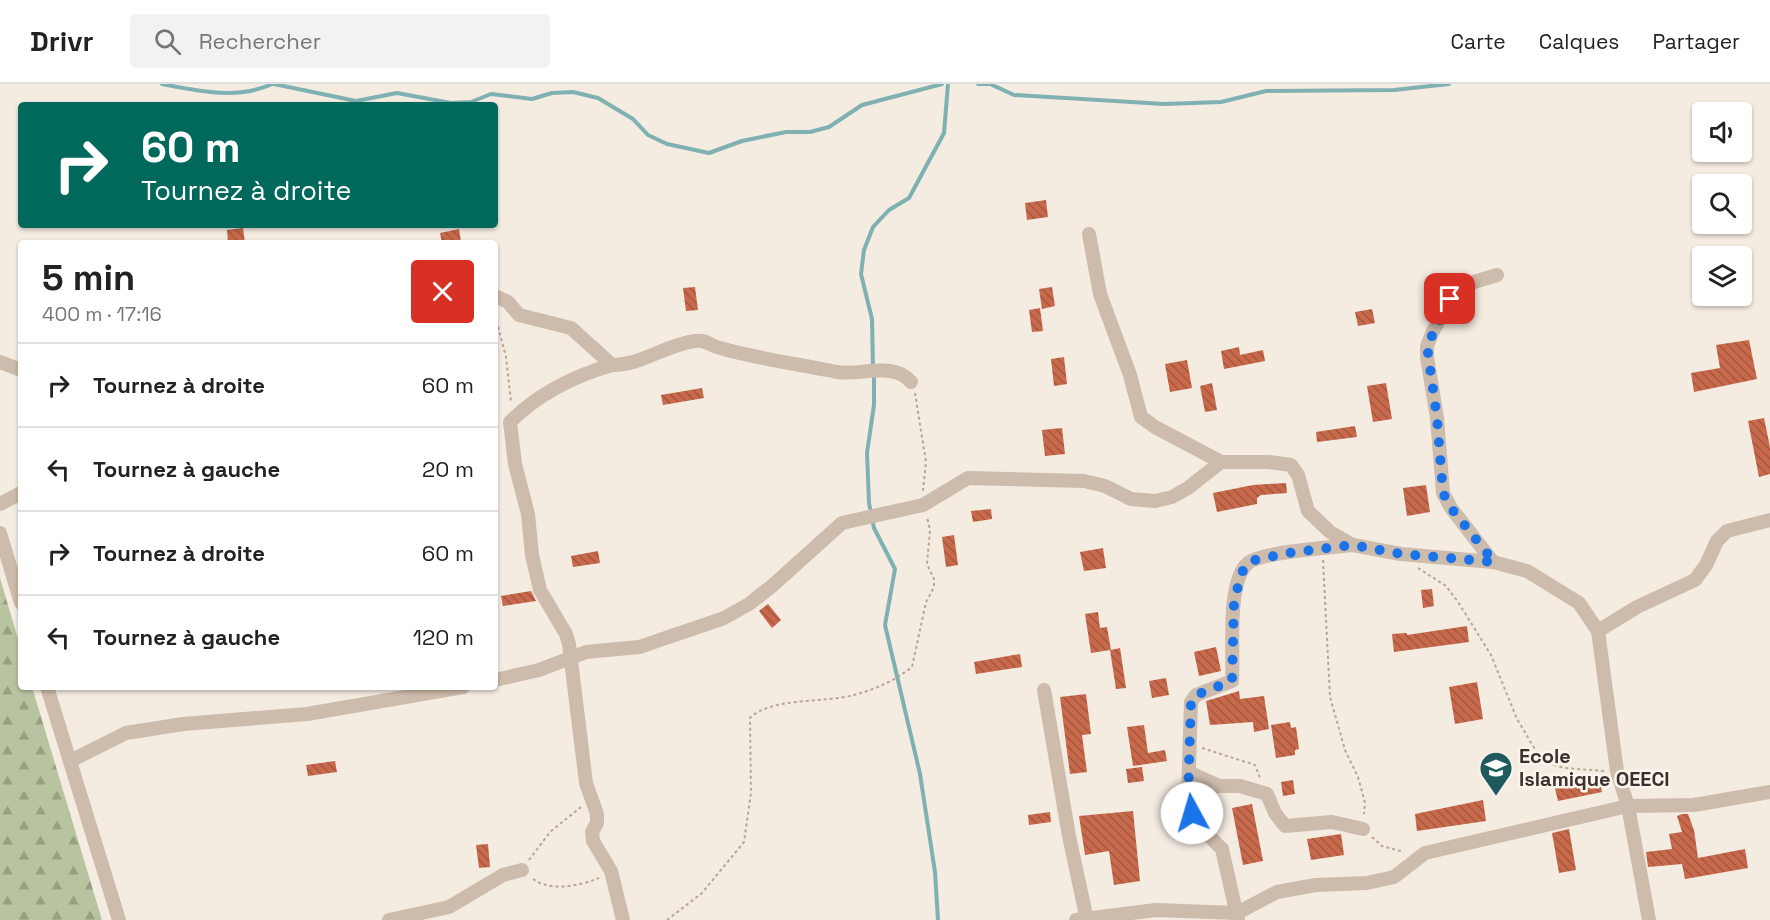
<!DOCTYPE html>
<html lang="fr">
<head>
<meta charset="utf-8">
<style>
	:root { --surface:#fff; --page:#f2f2f2; --text:#222; --muted:#767676; --line:#e0e0e0 }
	body { margin:0; font-family:"Space Grotesk",sans-serif; background:var(--page); color:var(--text); height:100vh; display:flex; flex-direction:column; font-size:22px; white-space:nowrap }
	* { box-sizing:border-box; margin:0 }
	p { font-size:20px; color:var(--muted) }
	.icon { flex:none; width:33px; height:33px; fill:none; stroke:currentColor; stroke-width:2; stroke-linecap:round; stroke-linejoin:round }
	.map { position:relative; flex:1; overflow:hidden }
	.drawer { position:absolute; left:18px; top:156px; width:480px; height:450px; display:flex; flex-direction:column; background:var(--surface); border-radius:6px; box-shadow:0 2px 4px #0004 }
	.drawer>* { flex:none }
	.banner { position:absolute; left:18px; top:18px; width:480px; height:126px; border-radius:6px; box-shadow:0 2px 4px #0004; background:#00695c; color:#fff; overflow:hidden }
	.fabs { position:absolute; left:1692px; top:18px; display:grid; gap:12px }
	.fabs a { display:grid; place-items:center; width:60px; height:60px; border-radius:6px; background:var(--surface); box-shadow:0 2px 4px #0004; font-size:30px }
	.pin { position:absolute; display:grid; place-items:center; width:51px; height:51px; color:#fff; margin:-26px; border-radius:12px; box-shadow:0 3px 9px #0006 }
	.me { position:absolute; width:66px; margin:-33px; rotate:354deg; stroke-linejoin:round; filter:drop-shadow(0 0 4px #0008) }
	.turn { display:flex; align-items:center; gap:21px; height:126px; padding:0 24px; font-size:27px }
	.turn .icon { width:78px; height:78px; stroke-width:2.5 }
	.turn b { display:block; font-size:42px; line-height:51px }
	.round { display:grid; place-items:center; flex:none; width:63px; height:63px; border-radius:6px; background:var(--page) }
	.head { display:flex; align-items:center; justify-content:space-between; height:102px; padding:0 24px }
	h1 { font-size:36px; font-weight:700; line-height:45px }
	ul { padding:0; list-style:none }
	li { display:flex; align-items:center; gap:18px; height:84px; padding:0 24px; border-top:2px solid var(--line) }
	li div { flex:1 }
	li b { display:block; font-size:22px }
	li em { font-style:normal }
	header { display:flex; align-items:center; gap:36px; box-sizing:border-box; height:84px; padding:0 30px; background:var(--surface); border-bottom:2px solid var(--line) }
	header strong { font-size:28px }
	nav { display:flex; gap:33px; margin-inline-start:auto; font-size:21px }
	.search { width:420px; height:54px; background:var(--page); display:flex; align-items:center; gap:15px; box-sizing:border-box; padding:0 21px; border-radius:6px; color:var(--muted); font-size:22px }
	.map>svg:first-child { display:block }
	.forest { fill:url(#forest-firs) }
	.lines { fill:none; stroke-linecap:round; stroke-linejoin:round }
	.stream { stroke:#7fb0b2; stroke-width:4 }
	.building { fill:url(#building-back-hatch) }
	.path { stroke:#b9a596; stroke-width:2; stroke-dasharray:3 3; stroke-linecap:butt }
	.minor { stroke:#cdbbac; stroke-width:14 }
	.route { stroke:#1a73e8; stroke-width:10; stroke-dasharray:0 18 }
	.labels { text-anchor:middle; stroke-width:5; stroke-linejoin:round; paint-order:stroke }
	.poi-label { font-size:20px; font-weight:bold; fill:#3b302b; stroke:#fbf5ee; text-anchor:start }
</style>
</head>
<body>
<header>
<strong>Drivr</strong>
<div class="search"><svg class="icon" aria-label="search" viewBox="0 0 24 24"><circle cx="10" cy="10" r="6"/><path d="M15 15l6 6"/></svg>Rechercher</div>
<nav><a>Carte</a><a>Calques</a><a>Partager</a></nav>
</header>
<div class="map">
<svg width="1770" height="836" viewBox="0 0 1770 836">
	<defs>
		<pattern id="forest-firs" width="22" height="20" patternUnits="userSpaceOnUse" patternTransform="scale(1.5)"><rect width="22" height="20" fill="#b8c4a0"/><path d="M5 1l3.5 6h-7zM16 11l3.5 6h-7z" fill="#97a083"/></pattern>
		<pattern id="building-back-hatch" width="6" height="6" patternUnits="userSpaceOnUse" patternTransform="scale(1.5)"><rect width="6" height="6" fill="#c8694b"/><path d="M-1 5l2 2M0 0l6 6M5-1l2 2" fill="none" stroke="#a4573f"/></pattern>
	</defs>
	<rect width="100%" height="100%" fill="#f4ebe1"/>
	<!-- forest -->
	<path class="forest" d="M0 494 21 565V603H32L102 836H0Z"/>
	<g class="lines">
		<!-- stream -->
		<g class="stream">
			<path d="M162 0C198 7 238 16 272 0"/>
			<path d="M274 0 356 17 397 9 451 19 471 18 491 10 532 15 552 9 573 8 598 14 633 35 648 51 667 60 709 69 742 57 786 48H810L829 43 862 21 942 0"/>
			<path d="M978 0H990L1014 11 1164 20 1221 18 1266 7 1394 6 1449 0"/>
			<path d="M873 284 872 235 861 190 864 166 873 143 889 126 909 114 944 49 948 0"/>
			<path d="M874 291V321L867 369 869 419 874 444 895 485 885 541 920 690 935 788 938 836"/>
		</g>
	</g>
	<!-- building -->
	<g class="building">
		<path d="M1046 116 1048 133 1027 136 1025 119Z"/>
		<path d="M243 144 245 159H228L227 146Z"/>
		<path d="M459 145 461 158 442 159 440 149Z"/>
		<path d="M695 203 698 226 686 227 683 204Z"/>
		<path d="M1052 203 1055 222 1042 225 1039 205Z"/>
		<path d="M1470 213 1472 227 1457 229 1462 216Z"/>
		<path d="M1040 224 1043 247 1032 248 1029 226Z"/>
		<path d="M1372 225 1375 239 1358 242 1355 228Z"/>
		<path d="M1749 256 1757 295 1694 308 1691 289 1720 284 1716 261Z"/>
		<path d="M1239 263 1240 271 1263 266 1265 277 1224 285 1221 267Z"/>
		<path d="M1064 273 1067 300 1054 302 1051 275Z"/>
		<path d="M1187 276 1192 304 1170 308 1165 280Z"/>
		<path d="M1212 299 1217 326 1205 328 1200 302Z"/>
		<path d="M1386 299 1392 335 1373 338 1367 302Z"/>
		<path d="M702 304 704 314 663 321 661 311Z"/>
		<path d="M1764 334 1770 363V390L1759 393 1748 337Z"/>
		<path d="M1355 342 1357 353 1317 358 1316 348Z"/>
		<path d="M1062 344 1065 370 1045 372 1042 346Z"/>
		<path d="M1286 399 1287 409 1261 411 1257 414V420L1217 428 1213 409 1253 401Z"/>
		<path d="M1426 401 1430 428 1407 432 1403 404Z"/>
		<path d="M991 425 992 435 973 438 971 427Z"/>
		<path d="M954 451 958 481 946 483 942 453Z"/>
		<path d="M1103 464 1106 484 1084 487 1080 468Z"/>
		<path d="M598 467 600 479 573 483 571 472Z"/>
		<path d="M1432 505 1434 522 1423 524 1421 506Z"/>
		<path d="M531 507 536 517 503 522 501 512Z"/>
		<path d="M768 520 781 536 772 544 759 527Z"/>
		<path d="M1098 528 1100 544 1107 543 1111 566 1120 564 1126 604 1116 605 1110 566 1091 569 1085 530Z"/>
		<path d="M1467 542 1469 558 1394 568 1392 550 1407 549V551Z"/>
		<path d="M1216 563 1221 587 1199 592 1194 568Z"/>
		<path d="M1020 570 1022 583 976 590 974 578Z"/>
		<path d="M1166 594 1169 611 1152 614 1149 597Z"/>
		<path d="M1477 598 1483 635 1455 640 1449 603Z"/>
		<path d="M1239 607 1240 615 1264 612 1269 645 1254 648 1253 638 1210 641 1206 617Z"/>
		<path d="M1086 610 1091 650 1082 651 1087 688 1070 690 1060 613Z"/>
		<path d="M1290 638 1291 644 1296 643 1299 665 1295 666V671L1276 674 1271 641Z"/>
		<path d="M1144 641 1148 669 1165 666 1167 677 1133 682 1127 643Z"/>
		<path d="M335 677 337 688 308 692 306 681Z"/>
		<path d="M1142 683 1144 697 1128 699 1126 685Z"/>
		<path d="M1599 691 1602 708 1558 717 1554 700Z"/>
		<path d="M1293 696 1295 710 1283 712 1281 698Z"/>
		<path d="M1483 716 1486 737 1417 747 1415 730Z"/>
		<path d="M1252 720 1263 777 1243 781 1232 724Z"/>
		<path d="M1133 727 1140 797 1114 801 1109 767 1085 771 1079 732Z"/>
		<path d="M1050 728 1051 738 1029 741 1028 731Z"/>
		<path d="M1682 730H1688L1694 746 1698 774 1745 765 1748 784 1685 795 1682 780 1648 783 1646 768 1672 765 1669 750 1682 748 1677 732Z"/>
		<path d="M1569 745 1576 786 1559 789 1552 749Z"/>
		<path d="M1341 750 1344 771 1311 776 1307 755Z"/>
		<path d="M488 760 490 783 479 784 476 761Z"/>
	</g>
	<g class="lines">
		<!-- path -->
		<g class="path">
			<path d="M495 231 506 273 511 317"/>
			<path d="M915 309 926 378 923 407"/>
			<path d="M1323 476 1330 613 1345 666 1358 693 1365 719 1364 730"/>
			<path d="M1418 484 1446 502 1458 518 1491 571 1517 635 1542 677 1564 684 1605 687"/>
			<path d="M1202 664 1255 681 1260 694"/>
			<path d="M1372 753 1382 762 1404 768"/>
			<path d="M529 776 550 748 581 723"/>
			<path d="M533 795C551 808 579 802 599 794"/>
			<path d="M667 836 702 809 744 758 751 709 750 634C771 613 825 619 854 611 876 605 894 597 912 583L926 518 934 503V495L927 480 930 446 927 433"/>
		</g>
		<!-- minor -->
		<g class="minor">
			<path d="M1089 150 1100 210 1130 291 1141 333 1155 343 1221 378"/>
			<path d="M495 212 508 218 519 231 571 244 612 281C574 292 538 310 510 338L515 380 528 430 532 471 540 506 566 550 569 560 586 699 597 730V739L592 748 593 757 611 787 623 836"/>
			<path d="M0 278 21 286"/>
			<path d="M612 281C642 281 665 261 695 257 705 255 711 262 720 264 759 275 798 280 837 288 860 292 894 277 911 298"/>
			<path d="M0 420 21 409"/>
			<path d="M0 449 21 519"/>
			<path d="M1493 478 1451 424 1443 409 1437 334 1427 273V262L1433 247 1455 209 1474 198 1497 191"/>
			<path d="M1598 547 1637 523 1695 496 1706 481 1717 457 1727 447 1770 436"/>
			<path d="M495 596 539 586 586 568 639 563 724 534 749 520 772 502 842 439 923 421 968 394 1084 397 1105 402 1131 415 1155 417 1172 413 1188 404 1221 378H1269L1291 381 1298 391 1308 427 1330 448 1353 461 1401 470 1493 478 1527 487 1579 519 1598 547 1617 687 1628 722 1649 836"/>
			<path d="M47 603 119 836"/>
			<path d="M1044 606 1069 752 1087 836"/>
			<path d="M70 677 126 649 183 640 307 630 463 603"/>
			<path d="M1190 689 1219 702H1240L1267 710 1275 729 1285 742 1332 738 1363 745"/>
			<path d="M389 836 449 823 503 791 522 786"/>
			<path d="M1076 836 1156 826 1237 829 1277 808 1316 801 1367 799 1394 793 1425 769 1628 722 1694 721 1770 708"/>
			<path d="M1238 836 1222 765 1199 742 1188 713 1191 618 1196 611 1232 597C1234 569 1226 498 1248 479 1261 468 1333 463 1353 461"/>
		</g>
	</g>
	<g class="lines">
		<!-- route -->
		<path class="route" d="M1192 729 1188 713 1191 618 1196 611 1232 597 1234 516 1244 483 1251 477 1288 469 1353 461 1401 470 1494 478 1451 424 1443 409 1437 334 1427 262 1450 215"/>
	</g>
	<!-- icons -->
	<defs>
		<g id="school-pin" transform="scale(1.725)"><path d="M0 17L-7.5 6A9.5 9.5 0 1 1 7.5 6Z" fill="#1f5a5e" stroke="#fbf5ee"/><path d="M0-5L7-2L0 1L-7-2ZM-4 1L0 2.5L4 1V4Q0 6-4 4Z" fill="#fff"/></g>
	</defs>
	<g fill-rule="evenodd">
		<use href="#school-pin" x="1496" y="684"/>
	</g>
	<g class="labels">
		<!-- poi labels -->
		<g class="poi-label">
			<text x="1519" y="679">Ecole<tspan x="1519" dy="23">Islamique OEECI</tspan></text>
		</g>
	</g>
</svg>
<div class="fabs">
<a><svg class="icon" aria-label="sound" viewBox="0 0 24 24"><path d="M4 9h4l5-4v14l-5-4H4zM17 9q2 3 0 6"/></svg></a>
<a><svg class="icon" aria-label="search" viewBox="0 0 24 24"><circle cx="10" cy="10" r="6"/><path d="M15 15l6 6"/></svg></a>
<a><svg class="icon" aria-label="layers" viewBox="0 0 24 24"><path d="M12 4l9 5-9 5-9-5zM3 14l9 5 9-5"/></svg></a>
</div>
<div class="pin" style="left:1450px;top:215px;background:#d93025"><svg class="icon" aria-label="arrive" viewBox="0 0 24 24"><path d="M6 21V4h12l-3 4 3 4H6"/></svg></div>
<svg class="me" style="left:1192px;top:729px" viewBox="-20 -20 40 40"><circle r="19" fill="#fff"/><path d="M0-13L10 11 0 6-10 11z" fill="#1a73e8"/></svg>
<div class="banner">
<div class="turn"><svg class="icon" aria-label="right" viewBox="0 0 24 24"><path d="M7 20v-9h11M14 6l5 5-5 5"/></svg><div><b>60 m</b>Tournez à droite</div></div>
</div>
<section class="drawer">
<div class="head"><div><h1>5 min</h1><p>400 m · 17:16</p></div><a class="round" style="background:#d93025;color:#fff"><svg class="icon" aria-label="close" viewBox="0 0 24 24"><path d="M6 6l12 12M18 6L6 18"/></svg></a></div>
<ul>
<li><svg class="icon" aria-label="right" viewBox="0 0 24 24"><path d="M7 20v-9h11M14 6l5 5-5 5"/></svg><div><b>Tournez à droite</b></div><em>60 m</em></li>
<li><svg class="icon" aria-label="left" viewBox="0 0 24 24"><path d="M17 20v-9H6M10 6l-5 5 5 5"/></svg><div><b>Tournez à gauche</b></div><em>20 m</em></li>
<li><svg class="icon" aria-label="right" viewBox="0 0 24 24"><path d="M7 20v-9h11M14 6l5 5-5 5"/></svg><div><b>Tournez à droite</b></div><em>60 m</em></li>
<li><svg class="icon" aria-label="left" viewBox="0 0 24 24"><path d="M17 20v-9H6M10 6l-5 5 5 5"/></svg><div><b>Tournez à gauche</b></div><em>120 m</em></li>
</ul>
</section>
</div>
</body>
</html>
